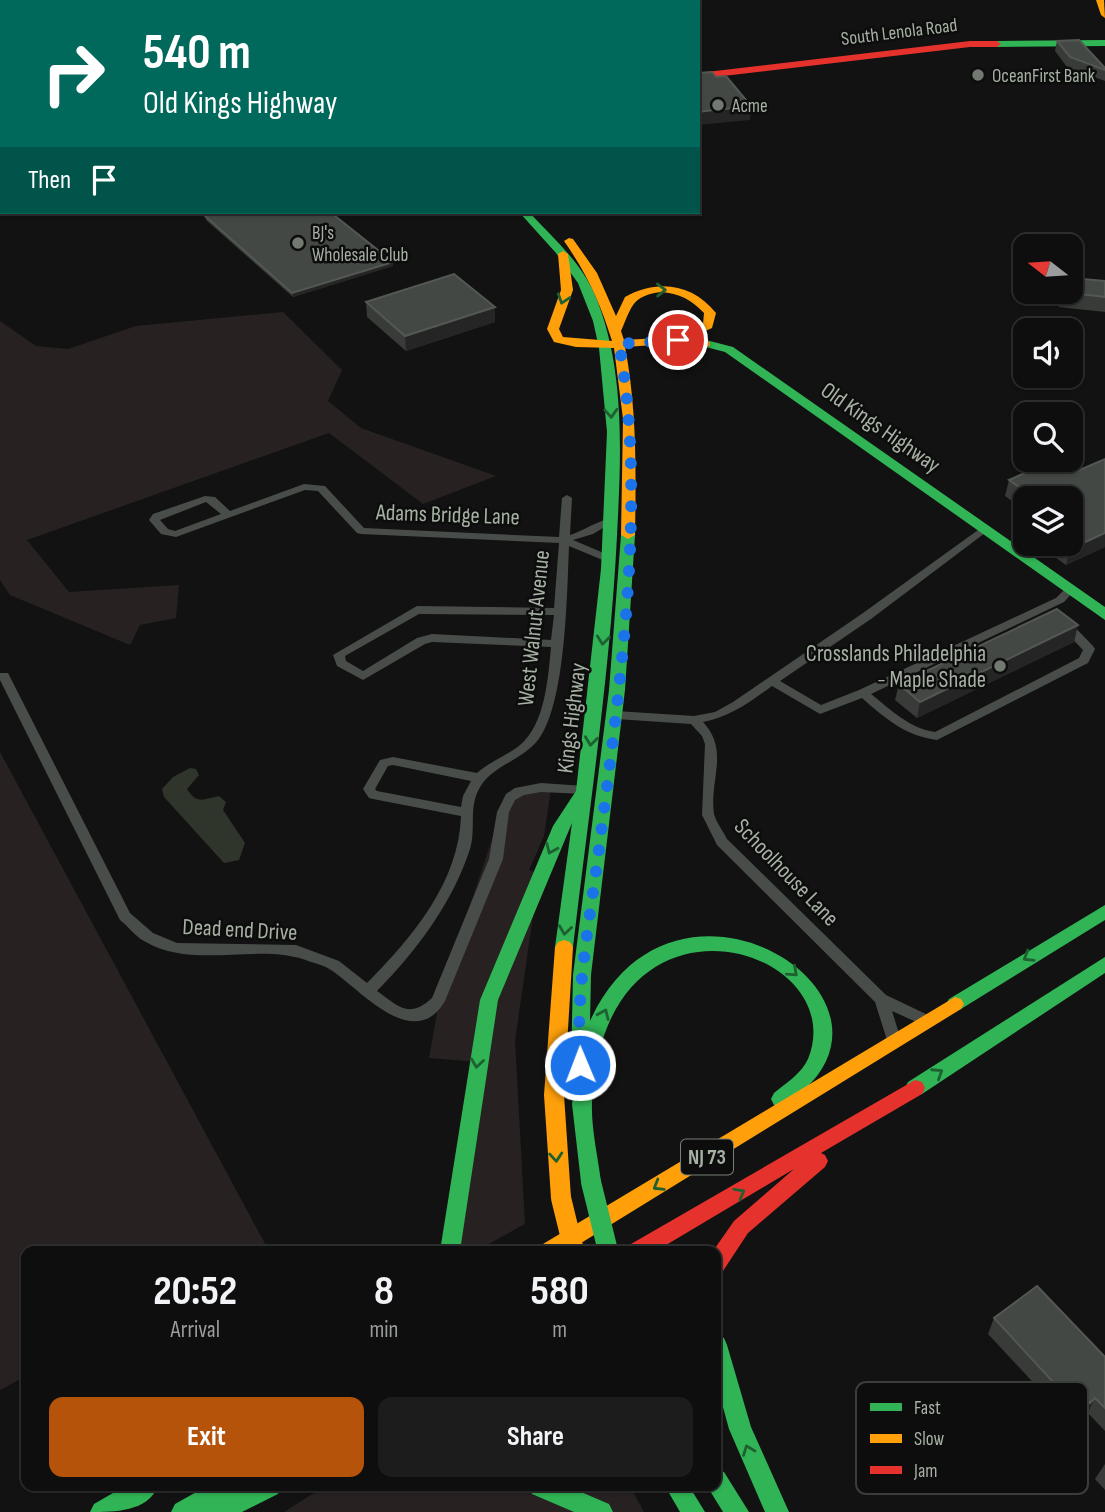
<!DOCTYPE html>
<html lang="en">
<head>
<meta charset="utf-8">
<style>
	:root { --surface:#0d0e0d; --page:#1b1c1b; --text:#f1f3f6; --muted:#9a9c9d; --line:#2d2e2e; --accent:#b45309 }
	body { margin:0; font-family:"Sofia Sans Condensed",sans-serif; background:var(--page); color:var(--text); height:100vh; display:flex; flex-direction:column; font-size:26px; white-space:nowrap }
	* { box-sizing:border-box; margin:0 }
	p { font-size:23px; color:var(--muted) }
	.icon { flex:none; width:38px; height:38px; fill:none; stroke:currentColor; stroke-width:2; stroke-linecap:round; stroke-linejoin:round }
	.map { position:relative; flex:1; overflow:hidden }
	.details { position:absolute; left:21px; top:1246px; width:700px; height:245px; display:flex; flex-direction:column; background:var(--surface); border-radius:14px; box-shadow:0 2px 5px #0004,0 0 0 2px var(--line) }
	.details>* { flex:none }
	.top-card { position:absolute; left:0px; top:0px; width:700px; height:214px; box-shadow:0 2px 5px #0004,0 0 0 2px var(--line); background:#00695c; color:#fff; overflow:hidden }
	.needle { width:46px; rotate:287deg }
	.fabs { position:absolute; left:1013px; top:234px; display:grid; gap:14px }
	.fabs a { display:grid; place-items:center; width:70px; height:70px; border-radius:14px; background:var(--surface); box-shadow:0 2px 5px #0004,0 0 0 2px var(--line); font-size:35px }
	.pin { position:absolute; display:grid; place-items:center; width:60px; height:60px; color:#fff; margin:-30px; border:4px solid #fff; border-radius:50%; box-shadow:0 2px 7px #0007 }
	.me { position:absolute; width:77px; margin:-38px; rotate:359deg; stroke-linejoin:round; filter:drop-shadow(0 0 5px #0008) }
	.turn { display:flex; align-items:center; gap:24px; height:147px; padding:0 28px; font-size:32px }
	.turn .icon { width:91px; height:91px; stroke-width:2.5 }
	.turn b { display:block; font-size:49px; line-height:60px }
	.then { display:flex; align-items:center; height:66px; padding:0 28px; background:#0003; gap:14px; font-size:26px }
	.eta { display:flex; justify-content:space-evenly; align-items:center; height:119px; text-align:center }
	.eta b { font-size:42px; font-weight:700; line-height:49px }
	.cta { display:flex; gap:14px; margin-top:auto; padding:14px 28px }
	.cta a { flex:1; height:80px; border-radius:14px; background:var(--accent); color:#fff; font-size:28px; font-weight:700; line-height:80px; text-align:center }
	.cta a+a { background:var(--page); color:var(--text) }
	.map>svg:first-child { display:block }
	.green { fill:#272221 }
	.water { fill:#2f352a }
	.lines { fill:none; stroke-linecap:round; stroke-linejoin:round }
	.stream { stroke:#2f352a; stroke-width:2.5 }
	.street { fill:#494d49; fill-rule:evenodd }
	.fast { fill:#30b455; fill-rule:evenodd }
	.slow { fill:#ff9f0a; fill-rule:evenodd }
	.jam { fill:#e5322d; fill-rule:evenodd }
	.fast-bridge { stroke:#30b455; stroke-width:20 }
	.slow-bridge { stroke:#ff9f0a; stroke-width:20 }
	.wall { fill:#383b38 }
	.shaded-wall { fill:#242524 }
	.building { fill:#444844; stroke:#535853; stroke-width:2 }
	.oneway { stroke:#1e6030 }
	.route { stroke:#1a73e8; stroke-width:12; stroke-dasharray:0 21.6 }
	.poi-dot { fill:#727971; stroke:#0c0d0c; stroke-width:2.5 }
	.labels { text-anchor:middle; stroke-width:5; stroke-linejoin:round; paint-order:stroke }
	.far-street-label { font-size:19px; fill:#a6b1a4; stroke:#0c0d0c }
	.far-poi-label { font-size:19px; fill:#a6b1a4; stroke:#0c0d0c; text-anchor:start }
	.shield { fill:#0c0d0c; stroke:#788076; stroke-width:2 }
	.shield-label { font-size:21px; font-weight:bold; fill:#a6b1a4 }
	.street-label { font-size:23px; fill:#a6b1a4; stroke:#0c0d0c }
	.poi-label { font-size:23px; fill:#a6b1a4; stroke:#0c0d0c; text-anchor:end }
	.key { fill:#0c0d0c; stroke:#3a3e3a; stroke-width:2 }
	.key-label { font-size:19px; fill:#a6b1a4 }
</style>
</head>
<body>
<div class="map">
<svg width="1105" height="1512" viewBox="0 0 1105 1512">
	<rect width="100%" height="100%" fill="#111211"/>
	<!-- green -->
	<g class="green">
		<path d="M283 312 342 370 328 401 361 428 496 476 423 504 329 433 27 540 69 592 179 585 176 618 140 625 130 645 10 595 0 580V321L36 346 68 349 136 326Z"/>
		<path d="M0 752 269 1251H26V1376L0 1390Z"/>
		<path d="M533 788 551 789 544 836 529 870 539 874 515 1041 525 1224 476 1251H456L479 1062 429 1058 440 996 504 803Z"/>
		<path d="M325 1486H630L644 1512H284Z"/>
	</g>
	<!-- water -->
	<path class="water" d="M190 768 196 769 199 775 187 789C197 805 204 799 219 796L226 802 223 810 245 843 239 860 224 863 164 797 162 789 173 777Z"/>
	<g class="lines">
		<!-- stream -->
		<path class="stream" d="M57 2 60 0"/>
		<!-- street -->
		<g class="street">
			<path d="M488 0H494L495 2H489Z"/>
			<path d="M558 0H566L556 2Z"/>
			<rect x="0" y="77" width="2" height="4"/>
			<path d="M304 484 325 486 364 528 559 537 562 498 567 495 572 498 570 535C583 531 604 517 615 518L616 520 593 534 573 540 613 557 614 559 613 561H605L569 546C567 593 566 704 538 740 522 761 489 766 478 791 469 809 476 830 470 849 452 904 417 950 377 991 399 1007 409 1019 432 998L489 859 497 812 506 794 515 788 541 783 585 786 591 790 585 794 541 792 524 795 515 800 509 812 503 859 445 1001C414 1054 360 989 331 970 325 966 318 964 311 962 259 941 194 971 144 941 135 936 128 926 120 920L0 680V673H8L130 913 153 933 177 943 296 945 339 961 367 983C412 938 459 882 461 816L373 799 369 798 363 789 380 760 393 757 477 773C489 762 506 756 519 746 545 725 548 679 551 647L432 642 425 644 363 680 337 666 333 655 417 606 554 608 559 543 361 534 357 533 318 491 305 490 176 537 161 534 149 520 153 514 205 496 215 497 230 511ZM206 502 221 514 175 531 168 529 160 520ZM419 614 554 615 551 640 432 634 417 638 363 671 346 661 345 656ZM393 765 471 781 463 796 461 807 377 791 375 789 388 766Z"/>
			<path d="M985 525 989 526 990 528 989 530 871 619 780 681 821 705 859 690 1056 598 1067 587 1071 586 1076 589 1064 602 871 694C891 710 909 728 935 732L1079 658 1083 650 1060 626 1058 623 1060 620H1068L1093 646 1095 649 1088 663 937 740C905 736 885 718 862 698L820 714 772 686C750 702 730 717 703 722 730 751 709 780 714 814 716 822 723 831 727 839L886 995 930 1016 932 1020 930 1024 925 1026 892 1011 901 1040 899 1044 894 1046 889 1044 887 1040 875 1002 717 845 702 815 705 744 702 736 691 724 616 719 610 715 616 711 694 716 715 712 733 702 863 613Z"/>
		</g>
		<!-- fast -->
		<g class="fast">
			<path d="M1105 40V46L997 47 993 44 997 41Z"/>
			<path d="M519 212H529C553 238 581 262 595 295 626 370 621 456 617 536 610 674 589 810 573 947L570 952 564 954 558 952 555 947 572 823 498 1000 460 1251H440L480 1000 553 826 576 791 601 569 607 432 599 348 593 321 578 283 556 253Z"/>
			<path d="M706 340 733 347 1102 605 1105 607V620L725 352 702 346 700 344Z"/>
			<path d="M628 531 635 535 625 690 591 975 590 1021C672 841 913 989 805 1089 796 1098 787 1109 774 1105L771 1099 774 1093C785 1084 802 1073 808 1059 853 947 603 869 592 1103 591 1128 598 1157 601 1182L598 1188 591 1191 584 1188 581 1182 572 1104 577 1073 571 1066 573 975 609 690 621 535Z"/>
			<path d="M1105 905V920L961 1009 955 1011 949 1009 946 1004 949 999Z"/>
			<path d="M1105 957V973L922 1094 915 1096 908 1094 905 1088 908 1082Z"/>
			<path d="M716 1335 724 1338 727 1345 751 1427 789 1512H765L729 1429 716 1382Z"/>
			<path d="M716 1469 724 1472 749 1512H723L707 1486H716Z"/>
			<path d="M125 1486H158C148 1512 114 1512 90 1512L94 1504Z"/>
			<path d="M207 1486H240L239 1489 246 1486H281L278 1494 242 1512H171L175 1504Z"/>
			<path d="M529 1486H567L609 1504 613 1512H574L532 1494Z"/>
			<path d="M665 1486H689L705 1512H680Z"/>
		</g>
		<!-- slow -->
		<g class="slow">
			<path d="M1096 0H1104L1105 18 1101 15Z"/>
			<rect x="0" y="154" width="2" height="6"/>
			<path d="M569 238 573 239 597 273 616 316 625 297C657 279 692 283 716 313L712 328 690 338 710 342V346L669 344 625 347C637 409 636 471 635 535L628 539 621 535 623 419 614 348 576 347 554 342 547 329 561 290 558 254 563 251 568 254 573 290 559 329 563 337 612 341C600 302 587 274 564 241ZM661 292C679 293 692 300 704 313L703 324 676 337 624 340 621 331C632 307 631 296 661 292Z"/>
			<path d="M564 940 570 942 573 947 564 1095 571 1198 568 1204 561 1207 554 1204 551 1198 544 1095 555 947 558 942Z"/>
			<path d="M955 997 961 999 964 1004 961 1009 568 1251H540L543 1244Z"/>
		</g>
		<!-- jam -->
		<g class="jam">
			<path d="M225 0H235L236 2H226Z"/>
			<path d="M970 41H997L1001 44 997 47H970L698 79V73Z"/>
			<path d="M915 1080 922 1082 925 1088 922 1094 821 1153 825 1155 828 1161 825 1167 748 1233 723 1271 716 1273V1251H713L734 1221 794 1169 656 1251H628L631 1244Z"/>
		</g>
		<!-- fast-bridge -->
		<path class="fast-bridge" d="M591 1182 608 1251"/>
		<!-- slow-bridge -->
		<path class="slow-bridge" d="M561 1198 574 1251"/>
	</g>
	<!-- wall -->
	<g class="wall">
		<path d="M1057 41 1105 68V81L1067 67 1055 51Z"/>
		<path d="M205 216 393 266 293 297 206 220Z"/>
		<path d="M1105 281V312L1059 307V292H1071Z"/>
		<path d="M366 302 495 307V322L406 351 367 317Z"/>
		<path d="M1105 459V547L1066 565 1045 550 1046 544H1071V499H1026V511L1005 496 1009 480 1075 472Z"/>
		<path d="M1078 625 1074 642 917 718 895 700 899 684Z"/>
		<path d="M994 1318 1105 1357V1431L1088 1413 1083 1417 1067 1400 1057 1408 988 1334Z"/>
		<path d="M1105 1464V1490L1095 1479Z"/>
	</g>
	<!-- shaded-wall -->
	<g class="shaded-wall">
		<path d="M751 106 750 120 698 125V112Z"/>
		<path d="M393 262V266L293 297 292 293Z"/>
		<path d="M495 307V322L406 351 405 336Z"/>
		<path d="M1105 533V547L1066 565 1070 549Z"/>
		<path d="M1078 625 1074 642 917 718 920 702Z"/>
		<path d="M1074 1386 1067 1400 1057 1408 1064 1394Z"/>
		<path d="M1095 1398 1088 1413 1083 1417 1090 1403Z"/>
	</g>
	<!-- building -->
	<g class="building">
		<path d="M1079 40 1105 68V70L1070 57 1057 41Z"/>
		<path d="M712 72 716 77 726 76 751 106 698 112V73Z"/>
		<path d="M220 212H330L393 262 292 293 205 216Z"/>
		<path d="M454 274 495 307 405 336 366 302Z"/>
		<path d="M1071 278 1105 281V297L1063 292H1071Z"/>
		<path d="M1105 459V533L1070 549 1064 544H1071V499H1036L1009 480 1055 460H1057L1075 472Z"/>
		<path d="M1057 609 1078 625 920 702 899 684Z"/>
		<path d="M1037 1286 1105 1357V1408L1095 1398 1090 1403 1074 1386 1064 1394 994 1318Z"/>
	</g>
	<!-- one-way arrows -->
	<defs><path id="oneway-chevron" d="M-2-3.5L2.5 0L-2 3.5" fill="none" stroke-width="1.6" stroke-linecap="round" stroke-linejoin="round" transform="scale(1.75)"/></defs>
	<g class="oneway">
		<use href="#oneway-chevron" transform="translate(661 290) rotate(-1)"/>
		<use href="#oneway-chevron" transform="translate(563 299) rotate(108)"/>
		<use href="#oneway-chevron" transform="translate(611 413) rotate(87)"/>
		<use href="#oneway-chevron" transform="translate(603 640) rotate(96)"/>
		<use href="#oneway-chevron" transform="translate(591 741) rotate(97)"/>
		<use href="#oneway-chevron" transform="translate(551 849) rotate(114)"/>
		<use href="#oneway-chevron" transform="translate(565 930) rotate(98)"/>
		<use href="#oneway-chevron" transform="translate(1028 957) rotate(149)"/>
		<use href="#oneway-chevron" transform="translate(793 972) rotate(42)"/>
		<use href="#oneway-chevron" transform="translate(604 1014) rotate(-66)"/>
		<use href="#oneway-chevron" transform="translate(477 1063) rotate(98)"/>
		<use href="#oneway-chevron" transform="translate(938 1073) rotate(-33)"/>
		<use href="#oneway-chevron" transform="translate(556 1157) rotate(85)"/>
		<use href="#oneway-chevron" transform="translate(658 1186) rotate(149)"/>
		<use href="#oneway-chevron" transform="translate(740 1193) rotate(-30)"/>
		<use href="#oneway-chevron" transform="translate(748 1450) rotate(-111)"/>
	</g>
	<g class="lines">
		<!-- route -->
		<path class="route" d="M580 1065C575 993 590 920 599 849 619 690 648 502 619 344L678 340"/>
	</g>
	<!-- markers -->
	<g class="poi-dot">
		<circle cx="978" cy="75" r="7"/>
		<circle cx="718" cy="105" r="7"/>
		<circle cx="298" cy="243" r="7"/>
		<circle cx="1000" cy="666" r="7"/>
	</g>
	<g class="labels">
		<!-- far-street labels -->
		<g class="far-street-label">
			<text transform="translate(899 31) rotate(-7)" y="7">South Lenola Road</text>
		</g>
		<!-- far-poi labels -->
		<g class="far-poi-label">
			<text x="992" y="82">OceanFirst Bank</text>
			<text x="732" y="112">Acme</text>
			<text x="312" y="239">BJ's<tspan x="312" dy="22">Wholesale Club</tspan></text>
		</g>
		<!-- shield labels -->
		<rect class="shield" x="681" y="1139.5" width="52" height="35" rx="5"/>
		<g class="shield-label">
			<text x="707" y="1164">NJ 73</text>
		</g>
		<!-- street labels -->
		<g class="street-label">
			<text transform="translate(881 427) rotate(35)" y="8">Old Kings Highway</text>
			<text transform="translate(448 514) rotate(2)" y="8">Adams Bridge Lane</text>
			<text transform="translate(533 628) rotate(-84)" y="8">West Walnut Avenue</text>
			<text transform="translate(571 718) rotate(-83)" y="8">Kings Highway</text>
			<text transform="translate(787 872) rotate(46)" y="8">Schoolhouse Lane</text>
			<text transform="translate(240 929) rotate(3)" y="8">Dead end Drive</text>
		</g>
		<!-- poi labels -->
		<g class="poi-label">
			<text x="986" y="661">Crosslands Philadelphia<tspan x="986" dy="26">- Maple Shade</tspan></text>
		</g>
	</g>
	<!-- legend -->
	<rect x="856" y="1382" width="232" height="112" rx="10" class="key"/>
	<rect x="870" y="1403" width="32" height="8" fill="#30b455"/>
	<rect x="870" y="1434" width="32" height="9" fill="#ff9f0a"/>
	<rect x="870" y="1466" width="32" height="8" fill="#e5322d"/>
	<g class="key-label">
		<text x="914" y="1414">Fast</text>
		<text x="914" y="1445">Slow</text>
		<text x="914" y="1477">Jam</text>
	</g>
</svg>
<div class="fabs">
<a><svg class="needle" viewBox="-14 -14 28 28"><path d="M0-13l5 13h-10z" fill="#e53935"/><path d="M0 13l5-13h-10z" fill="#9a9c9d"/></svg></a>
<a><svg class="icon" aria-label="sound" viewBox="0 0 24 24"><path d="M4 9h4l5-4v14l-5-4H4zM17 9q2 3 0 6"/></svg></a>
<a><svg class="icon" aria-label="search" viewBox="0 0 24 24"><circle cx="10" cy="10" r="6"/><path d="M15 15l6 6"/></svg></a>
<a><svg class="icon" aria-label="layers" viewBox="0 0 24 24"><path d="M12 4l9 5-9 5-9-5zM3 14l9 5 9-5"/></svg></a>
</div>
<div class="pin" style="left:678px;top:340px;background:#d93025"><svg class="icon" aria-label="arrive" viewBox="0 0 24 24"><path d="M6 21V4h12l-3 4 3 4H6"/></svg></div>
<svg class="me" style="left:580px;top:1065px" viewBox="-20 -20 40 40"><circle r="17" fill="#1a73e8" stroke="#fff" stroke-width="3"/><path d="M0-11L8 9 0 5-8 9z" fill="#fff"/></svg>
<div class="top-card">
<div class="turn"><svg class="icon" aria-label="right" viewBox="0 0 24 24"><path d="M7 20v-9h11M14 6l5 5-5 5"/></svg><div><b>540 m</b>Old Kings Highway</div></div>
<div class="then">Then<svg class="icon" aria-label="arrive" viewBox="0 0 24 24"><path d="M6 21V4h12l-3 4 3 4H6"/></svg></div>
</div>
<section class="details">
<div class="eta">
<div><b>20:52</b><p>Arrival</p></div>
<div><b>8</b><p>min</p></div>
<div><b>580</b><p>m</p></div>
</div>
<div class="cta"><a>Exit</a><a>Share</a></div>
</section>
</div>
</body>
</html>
